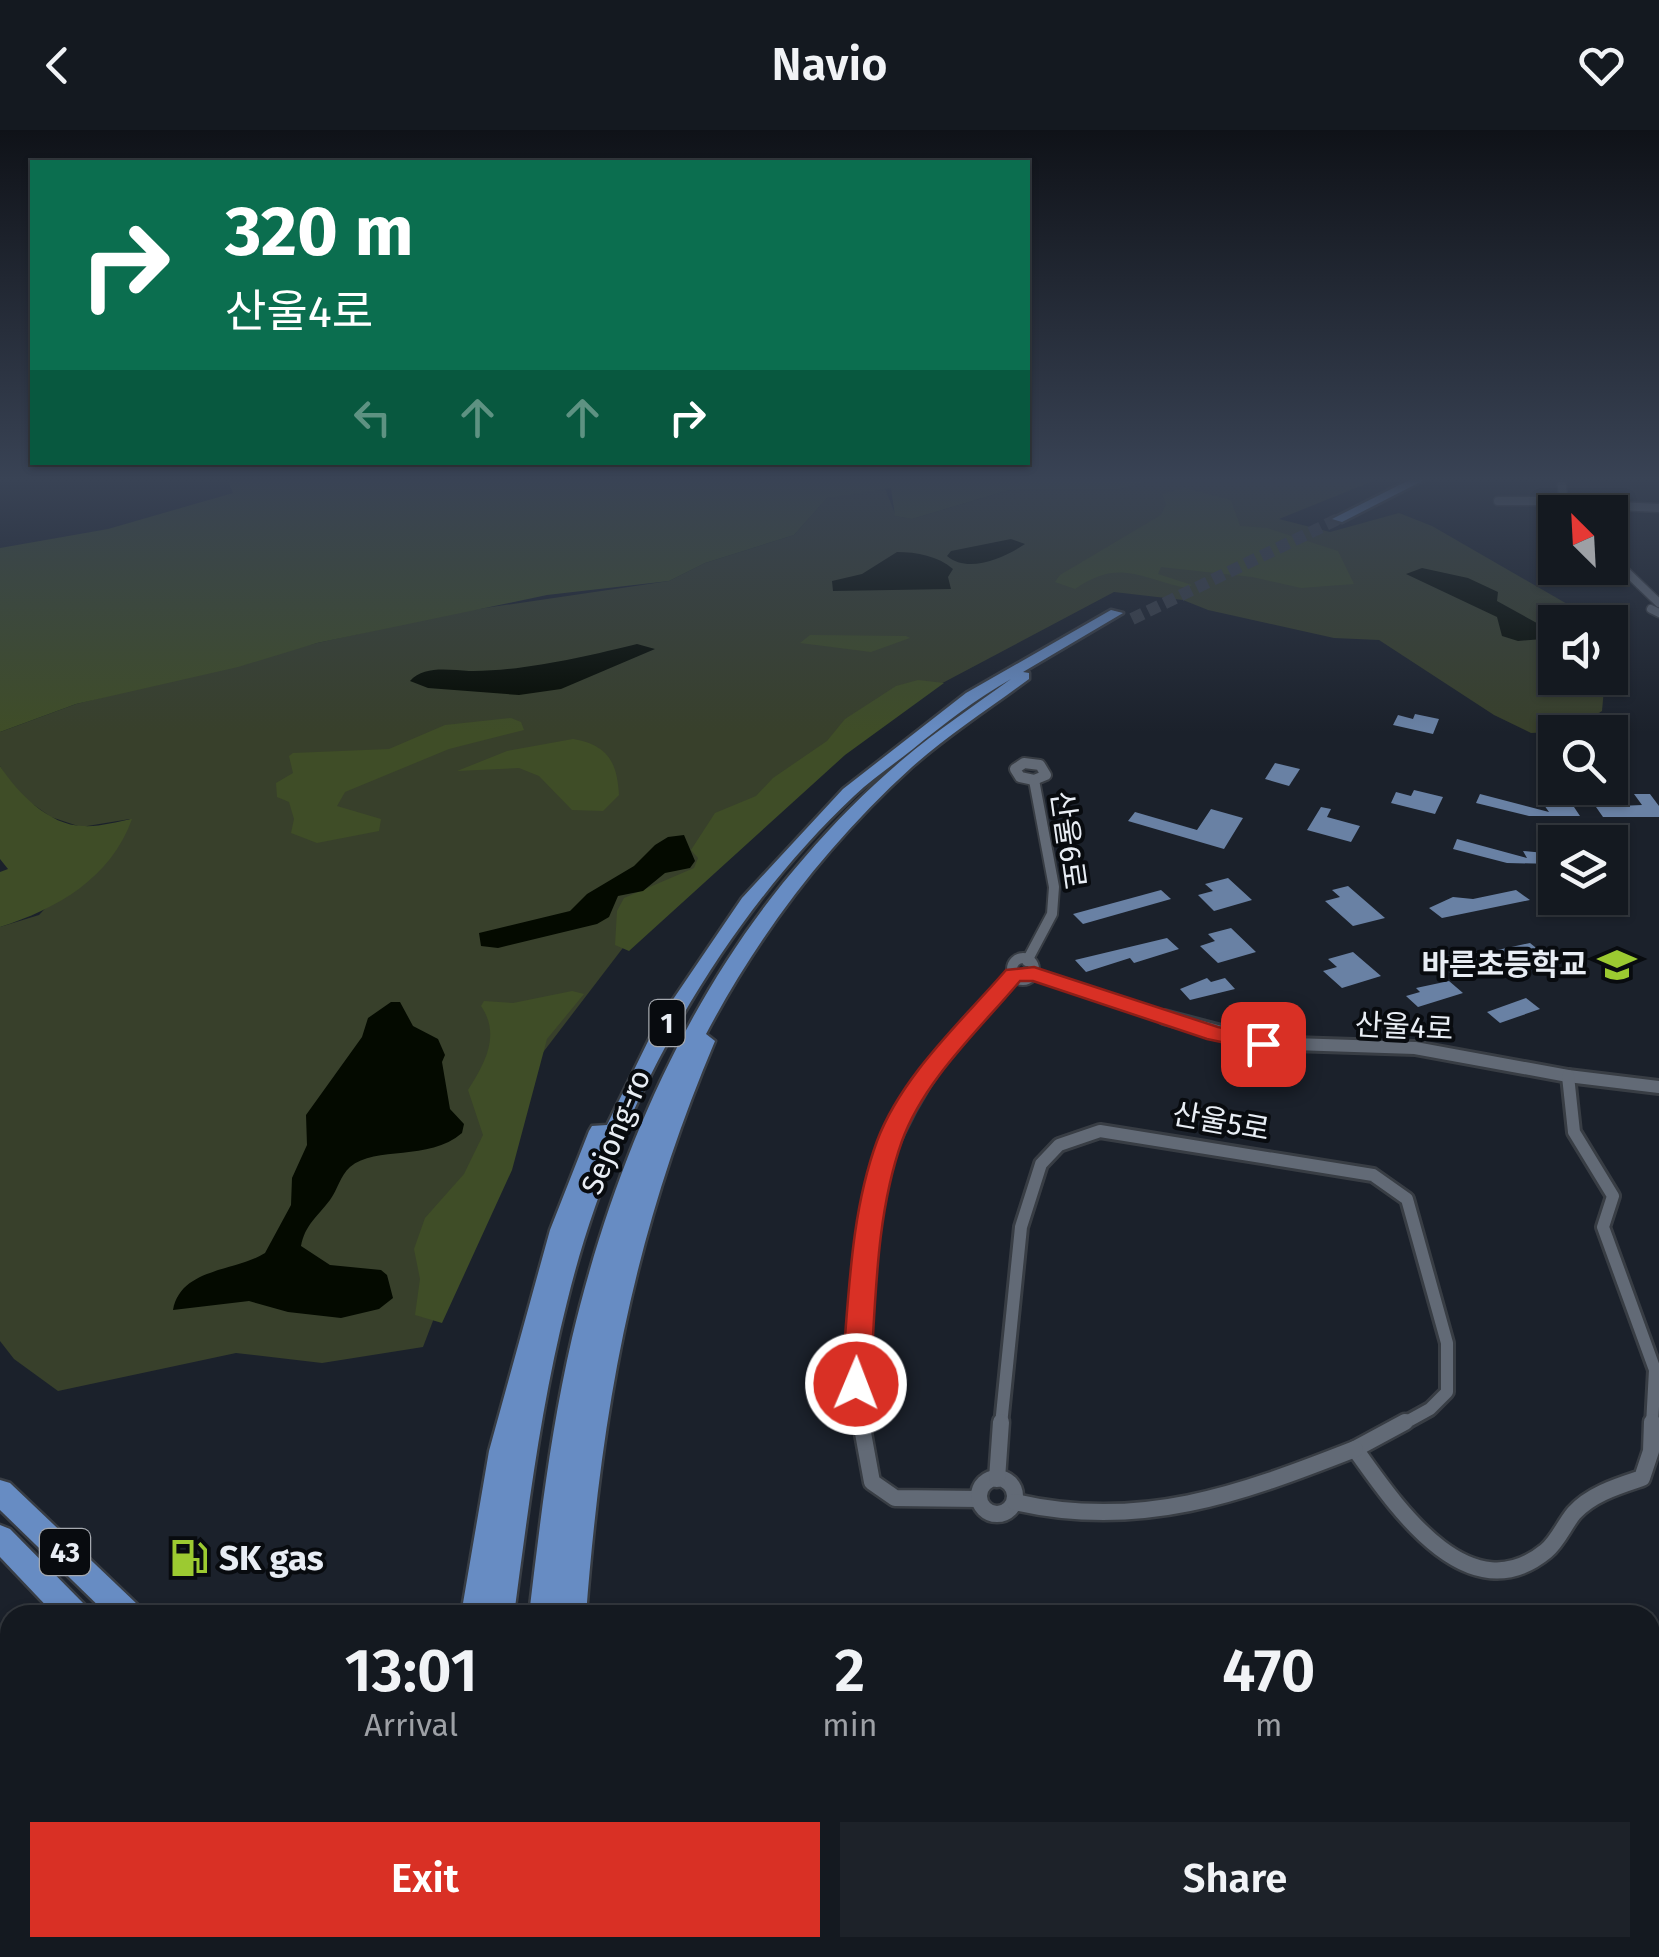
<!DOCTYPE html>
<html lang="en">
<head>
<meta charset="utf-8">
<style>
	:root { --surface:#141920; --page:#1d2229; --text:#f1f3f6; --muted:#9da0a5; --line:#33383e; --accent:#d93025 }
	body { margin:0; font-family:"Fira Sans","Noto Sans KR",sans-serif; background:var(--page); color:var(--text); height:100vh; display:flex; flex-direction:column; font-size:38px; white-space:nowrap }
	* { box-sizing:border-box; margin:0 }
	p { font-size:32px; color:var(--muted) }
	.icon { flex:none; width:55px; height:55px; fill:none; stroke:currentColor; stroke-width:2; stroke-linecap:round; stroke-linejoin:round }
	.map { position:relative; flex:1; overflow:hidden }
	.side { position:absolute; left:0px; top:1475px; width:1660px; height:352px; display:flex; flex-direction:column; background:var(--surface); border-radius:30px 30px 0 0; box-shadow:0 2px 8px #0004,0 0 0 2px var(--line) }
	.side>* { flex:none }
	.guide { position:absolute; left:30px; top:30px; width:1000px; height:305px; border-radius:0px; box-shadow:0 2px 8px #0004,0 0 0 2px var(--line); background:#0b6e4f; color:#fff; overflow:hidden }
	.needle { width:65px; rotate:336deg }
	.tools { position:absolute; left:1538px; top:365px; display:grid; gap:20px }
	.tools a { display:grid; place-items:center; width:90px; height:90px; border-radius:0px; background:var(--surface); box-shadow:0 2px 8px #0004,0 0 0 2px var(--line); font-size:50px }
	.pin { position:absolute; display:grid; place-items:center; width:85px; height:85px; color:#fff; margin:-42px; border-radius:20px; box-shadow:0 5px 15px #0006 }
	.me { position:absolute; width:110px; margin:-55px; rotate:1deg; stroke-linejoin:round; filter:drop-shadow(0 0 8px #0008) }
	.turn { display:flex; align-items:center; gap:35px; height:210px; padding:0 30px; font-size:45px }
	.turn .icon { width:130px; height:130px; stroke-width:2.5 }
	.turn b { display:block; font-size:70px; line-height:85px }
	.lanes { display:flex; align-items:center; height:95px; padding:0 30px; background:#0003; justify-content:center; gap:50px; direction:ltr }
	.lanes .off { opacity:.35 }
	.eta { display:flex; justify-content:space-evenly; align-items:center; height:170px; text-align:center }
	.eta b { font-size:60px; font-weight:600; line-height:70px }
	.primary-button { display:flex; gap:20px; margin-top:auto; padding:20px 30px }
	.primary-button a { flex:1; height:115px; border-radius:0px; background:var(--accent); color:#fff; font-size:40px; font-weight:600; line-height:115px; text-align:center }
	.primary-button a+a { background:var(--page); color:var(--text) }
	header { display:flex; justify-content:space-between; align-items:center; height:130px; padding:0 30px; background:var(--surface); font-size:45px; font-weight:600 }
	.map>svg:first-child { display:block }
	.green { fill:#38402b }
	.forest { fill:#3f4d27 }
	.water { fill:#040a00 }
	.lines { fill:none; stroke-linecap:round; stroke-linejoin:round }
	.stream { stroke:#040a00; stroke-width:5 }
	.building { fill:#6981a4 }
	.highway-tunnel { stroke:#3a4049; stroke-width:12; stroke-dasharray:12 6; stroke-linecap:butt }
	.street-far3-casing { stroke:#383d44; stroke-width:11 }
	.street-far2-casing { stroke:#383d44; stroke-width:14 }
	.street-far1-casing { stroke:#383d44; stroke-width:18 }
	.street-casing { stroke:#383d44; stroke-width:21 }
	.secondary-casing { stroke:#383d44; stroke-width:5 }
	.highway-casing { stroke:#383d44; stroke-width:5 }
	.street-far3 { stroke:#626a76; stroke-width:8 }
	.street-far2 { stroke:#626a76; stroke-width:10 }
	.street-far1 { stroke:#626a76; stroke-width:12 }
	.street { stroke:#626a76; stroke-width:16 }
	.secondary { fill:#64748d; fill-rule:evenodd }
	.highway { fill:#678cc3; fill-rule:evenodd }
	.route { fill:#d93025; stroke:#8d1f18; stroke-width:2.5 }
	.labels { text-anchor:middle; stroke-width:8; stroke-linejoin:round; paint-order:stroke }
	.shield { fill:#080b0f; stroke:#a5a9af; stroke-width:2.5 }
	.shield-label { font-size:28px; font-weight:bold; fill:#e8edf4 }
	.street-label { font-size:30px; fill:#e8edf4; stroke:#080b0f }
	.poi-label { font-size:30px; font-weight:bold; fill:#e8edf4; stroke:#080b0f; text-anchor:end }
	.near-poi-label { font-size:35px; font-weight:bold; fill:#e8edf4; stroke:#080b0f; text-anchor:start }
</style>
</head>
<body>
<header><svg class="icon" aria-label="back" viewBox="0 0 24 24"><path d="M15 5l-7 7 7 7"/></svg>Navio<svg class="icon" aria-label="heart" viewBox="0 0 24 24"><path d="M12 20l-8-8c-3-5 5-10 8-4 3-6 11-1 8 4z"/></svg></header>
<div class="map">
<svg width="1659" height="1827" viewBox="0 0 1659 1827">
	<rect width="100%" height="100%" fill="#1b212b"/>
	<!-- green -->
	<g class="green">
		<path d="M1166 347H1383L1279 389 1330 402 1399 383 1432 396 1581 482 1593 492H1555V548H1605L1602 581 1570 601 1531 603 1494 585 1379 510 1334 508 1208 480 1183 470 1114 462 867 593 699 738 632 806 528 942 423 1217 322 1233 236 1223 58 1261 14 1229 0 1211V797L39 785 130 689 81 697 51 687 14 661 0 636V602L76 574 317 513 458 482 669 451 705 433 794 405 827 368 884 356 896 386 912 389 1009 360 1120 359Z"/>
		<path d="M1659 1724V1827H1355L1388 1818H1650V1728Z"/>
	</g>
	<!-- forest -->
	<g class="forest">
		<path d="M226 347H1166L1120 359 1009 360 912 389 895 386 891 358 827 368 794 405 705 433 669 451 547 465 317 513 238 537 76 574 0 602V418L108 399 233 363Z"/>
		<path d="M1185 358 1231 370 1240 396 1267 398 1338 421 1354 454 1301 458 1252 447 1161 437 1158 444 1192 455 1187 458C1139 448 1119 428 1075 459L1055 452 1060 445 1161 385 1166 374 1162 364Z"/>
		<path d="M810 505 906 506 910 508 871 522 800 513Z"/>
		<path d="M918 550 944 553 845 625 629 821 615 815 617 781 624 768 694 738 698 728 691 720 715 683 756 666 773 648 827 611 845 589 896 556Z"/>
		<path d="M511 588 521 592 524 600 449 619 345 662 337 676 381 689 379 701 317 713 291 703 294 689 289 672 277 667 276 653 293 643 289 626 293 623 389 619 445 595Z"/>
		<path d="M573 609C608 615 617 632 619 665L603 681 572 680 539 646 519 638 457 641 507 621Z"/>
		<path d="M0 636C16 661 49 696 83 696 99 697 116 692 132 689 111 748 57 779 0 797V742L8 739 0 729Z"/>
		<path d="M572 861 584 864 547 909 512 1040 442 1193 415 1185 420 1149 414 1119 425 1088 464 1044 483 1005 468 960C485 933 501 905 481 876L484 871 513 873Z"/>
		<path d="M0 1537 10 1545V1818H256L260 1827H0Z"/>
	</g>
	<!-- water -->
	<g class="water">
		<path d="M1011 409 1025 414C1004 428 968 444 947 426L951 421Z"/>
		<path d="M897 422C917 422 938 426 953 439L948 447 951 459 833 461 832 451 862 444Z"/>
		<path d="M1422 438 1468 448 1498 462 1497 471 1555 503V508L1518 511 1502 506 1497 487 1406 444Z"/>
		<path d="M637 514 655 519 561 559 519 565 428 558 410 551C424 535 450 540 469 541 519 542 589 526 637 514Z"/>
		<path d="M684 705 695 731 690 738 665 743 643 761 618 766 609 787 597 794 498 818 481 816 479 803 570 781 587 764 634 736 655 715 668 707Z"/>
		<path d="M391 872H400L413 896 438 909 445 925 442 932 450 979 464 994 462 1003C428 1032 376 1015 350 1037 340 1046 338 1059 330 1070 317 1087 305 1095 301 1116L330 1135 381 1140 387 1145 393 1168 379 1179 341 1188 288 1182 249 1171 173 1180C181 1137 236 1142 265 1123L291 1075 292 1048 307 1015 306 985 362 907 368 888Z"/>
	</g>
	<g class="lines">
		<!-- stream -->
		<path class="stream" d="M321 1818 325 1827"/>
	</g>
	<!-- building -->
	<g class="building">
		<path d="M1415 584 1439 589 1433 604 1393 595 1398 585 1413 589Z"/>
		<path d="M1275 633 1300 639 1289 656 1265 649Z"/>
		<path d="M1414 660 1443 667 1435 684 1391 673 1396 662 1411 666Z"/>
		<path d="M1480 664 1549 682 1544 675 1574 677 1580 686H1529L1476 673Z"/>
		<path d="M1634 664H1650L1659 676V687H1603L1596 677 1642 675Z"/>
		<path d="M1321 677 1331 679 1327 687 1360 696 1351 712 1307 700Z"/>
		<path d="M1211 679 1243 688 1224 719 1128 691 1135 682 1197 700Z"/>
		<path d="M1457 709 1527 728 1523 721 1555 724V734L1507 733 1453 719Z"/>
		<path d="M1228 748 1252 770 1214 781 1198 765 1213 761 1205 754Z"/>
		<path d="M1348 756 1385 788 1353 796 1325 771 1340 767 1332 760Z"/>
		<path d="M1161 760 1171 769 1083 794 1073 784Z"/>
		<path d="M1516 760 1530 770 1442 788 1429 778 1453 767 1473 769Z"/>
		<path d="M1231 798 1256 822 1218 833 1200 816 1215 811 1208 804Z"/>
		<path d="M1167 808 1179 819 1134 833 1130 828 1086 842 1075 830Z"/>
		<path d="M1530 813 1545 825 1500 838 1493 832 1451 844 1436 831 1462 820 1484 823Z"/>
		<path d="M1353 822 1381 846 1342 858 1323 841 1337 837 1328 829Z"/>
		<path d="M1207 848 1211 852 1225 848 1235 859 1190 870 1180 859Z"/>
		<path d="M1449 851 1463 863 1418 877 1406 866 1420 862 1416 858Z"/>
		<path d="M1526 868 1540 879 1500 893 1487 882Z"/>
	</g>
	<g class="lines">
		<!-- highway-tunnel -->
		<path class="highway-tunnel" d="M1132 489 1338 389"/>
		<!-- street-far3 casing -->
		<g class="street-far3-casing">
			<g id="street-far3">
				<path d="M1561 347 1563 367"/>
				<path d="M1563 367 1577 375 1560 377 1548 371Z"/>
				<path d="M1498 371H1548"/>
				<path d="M1577 374 1659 378"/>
				<path d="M1610 426 1659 473"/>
				<path d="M1651 479 1659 483"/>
			</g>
		</g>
		<!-- street-far2 casing -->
		<g class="street-far2-casing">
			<g id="street-far2">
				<path d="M1024 633 1040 635 1046 645 1034 650 1020 647 1015 639Z"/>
				<circle cx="1023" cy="839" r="11"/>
				<path d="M1027 831 1052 784 1054 757 1034 650"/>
				<path d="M1034 844 1171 889"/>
				<path d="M972 889 1014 845"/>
			</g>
		</g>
		<!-- street-far1 casing -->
		<g class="street-far1-casing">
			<g id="street-far1">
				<path d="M1164 887 1263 913 1415 918 1568 946 1659 957"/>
				<path d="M1568 946 1574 1002 1613 1066 1603 1097 1655 1240 1652 1295"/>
				<path d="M862 1295C843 1137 867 1007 974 887"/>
				<path d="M1001 1295 1021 1097 1041 1034 1059 1015 1100 1001 1373 1045 1407 1069 1447 1213V1262L1430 1279 1401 1295"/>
			</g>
		</g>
		<!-- street casing -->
		<g class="street-casing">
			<g id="street">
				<path d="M861 1292 872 1352 895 1368 979 1369"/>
				<path d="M1405 1292 1355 1319C1395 1375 1468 1485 1546 1421 1558 1411 1564 1395 1574 1383 1591 1364 1618 1356 1642 1348L1651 1321 1652 1292"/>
				<circle cx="997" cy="1366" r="18"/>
				<path d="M997 1349 1001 1292"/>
				<path d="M1015 1372C1140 1401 1240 1364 1355 1319"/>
			</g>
		</g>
		<!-- secondary casing -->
		<g class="secondary-casing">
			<g id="secondary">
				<path d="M1659 1647V1672L1650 1676V1651Z"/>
				<path d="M1659 1698V1722L1650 1725V1701Z"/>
				<path d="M877 1818H1235L1231 1827H881Z"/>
			</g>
		</g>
		<!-- highway casing -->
		<g class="highway-casing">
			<g id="highway">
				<path d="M1415 347H1430L1342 392 1332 389Z"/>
				<path d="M1111 480 1123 483 1023 542 1029 543V549C990 578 948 605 912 637 827 714 759 804 706 904L715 911C633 1104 602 1277 586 1485H558L559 1474 557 1485H529C540 1392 551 1299 572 1208 613 1035 687 861 805 727 834 693 868 659 902 630 936 601 975 575 1011 549 976 569 945 593 913 619 894 634 872 649 854 666 715 797 612 987 567 1172 541 1275 528 1380 514 1485H461L489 1321 550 1100 589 1001 592 996 607 995 657 893 742 768 843 659 966 563Z"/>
				<path d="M0 1350 10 1353 138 1475 142 1485H108L0 1380Z"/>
				<path d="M0 1395 10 1399 85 1475 89 1485H55L0 1427Z"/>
				<path d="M432 1818H498V1827H433Z"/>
				<path d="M516 1818H569L570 1821 571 1818H608L604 1827H516Z"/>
			</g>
		</g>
		<!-- street-far3 -->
		<use href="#street-far3" class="street-far3"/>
		<!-- street-far2 -->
		<use href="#street-far2" class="street-far2"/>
		<!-- street-far1 -->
		<use href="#street-far1" class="street-far1"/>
		<!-- street -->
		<use href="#street" class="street"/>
		<!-- secondary -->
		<use href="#secondary" class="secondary"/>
		<!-- highway -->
		<use href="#highway" class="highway"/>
	</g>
	<!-- sky -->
	<linearGradient id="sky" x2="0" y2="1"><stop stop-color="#0f1218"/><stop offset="0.58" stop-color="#394355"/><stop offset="1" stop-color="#394355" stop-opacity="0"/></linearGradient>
	<rect width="1659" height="603" fill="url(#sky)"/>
	<!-- route -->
	<path class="route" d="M1034 837 1218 897 1271 908 1275 914 1263 921 1207 909 1033 851H1020C979 900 924 950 902 1011 875 1087 876 1174 870 1254L866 1262 856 1266 845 1262 841 1254C849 1174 849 1087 877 1011 902 945 961 892 1006 840Z"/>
	<!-- icons -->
	<defs>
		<g id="school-bare" transform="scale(3)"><path d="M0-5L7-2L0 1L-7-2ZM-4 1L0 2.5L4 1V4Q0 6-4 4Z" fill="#9cca31" stroke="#080b0f" stroke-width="2.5" paint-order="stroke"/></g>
		<g id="fuel-bare" transform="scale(3)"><path d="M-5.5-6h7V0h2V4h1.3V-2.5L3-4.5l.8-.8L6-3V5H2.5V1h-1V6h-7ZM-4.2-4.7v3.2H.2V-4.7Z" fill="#9cca31" stroke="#080b0f" stroke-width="2.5" paint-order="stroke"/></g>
	</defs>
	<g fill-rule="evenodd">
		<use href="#school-bare" x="1617" y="835"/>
		<use href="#fuel-bare" x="189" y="1428"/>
	</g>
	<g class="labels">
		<!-- shield labels -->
		<g class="shield">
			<rect x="649.5" y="870" width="35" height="46" rx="8"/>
			<rect x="40" y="1399" width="50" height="46" rx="8"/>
		</g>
		<g class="shield-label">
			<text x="667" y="903">1</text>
			<text x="65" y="1432">43</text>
		</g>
		<!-- street labels -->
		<g class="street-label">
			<text transform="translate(1068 710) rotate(82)" y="10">산울6로</text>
			<text transform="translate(1404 897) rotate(3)" y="10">산울4로</text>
			<text transform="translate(1221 992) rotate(10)" y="10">산울5로</text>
			<text transform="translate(616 1002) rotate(-67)" y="10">Sejong-ro</text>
		</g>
		<!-- poi labels -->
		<g class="poi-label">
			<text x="1587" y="845">바른초등학교</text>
		</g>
		<!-- near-poi labels -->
		<g class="near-poi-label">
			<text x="219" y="1440">SK gas</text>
		</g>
	</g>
</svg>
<div class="tools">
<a><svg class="needle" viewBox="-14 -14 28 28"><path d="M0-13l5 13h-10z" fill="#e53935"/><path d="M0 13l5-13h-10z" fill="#9da0a5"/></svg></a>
<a><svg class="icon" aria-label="sound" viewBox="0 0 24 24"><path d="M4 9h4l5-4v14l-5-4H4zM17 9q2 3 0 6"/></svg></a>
<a><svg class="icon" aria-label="search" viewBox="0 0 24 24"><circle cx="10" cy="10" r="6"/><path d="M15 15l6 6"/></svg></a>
<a><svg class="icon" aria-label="layers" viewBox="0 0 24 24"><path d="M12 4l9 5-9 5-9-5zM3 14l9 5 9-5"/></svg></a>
</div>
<div class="pin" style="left:1263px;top:914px;background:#d93025"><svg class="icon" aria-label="arrive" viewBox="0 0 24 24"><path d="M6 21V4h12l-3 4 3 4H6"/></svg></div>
<svg class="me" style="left:856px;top:1254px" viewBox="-20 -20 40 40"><circle r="17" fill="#d93025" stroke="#fff" stroke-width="3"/><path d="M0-11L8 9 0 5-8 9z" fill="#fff"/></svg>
<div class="guide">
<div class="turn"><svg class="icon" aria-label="right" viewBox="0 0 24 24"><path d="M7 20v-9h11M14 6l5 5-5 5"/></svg><div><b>320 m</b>산울4로</div></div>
<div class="lanes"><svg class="icon off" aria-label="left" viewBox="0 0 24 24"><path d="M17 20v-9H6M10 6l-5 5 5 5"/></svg><svg class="icon off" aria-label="ahead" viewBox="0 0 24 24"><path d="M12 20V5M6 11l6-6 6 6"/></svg><svg class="icon off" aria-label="ahead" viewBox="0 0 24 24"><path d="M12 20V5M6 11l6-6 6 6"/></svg><svg class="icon" aria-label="right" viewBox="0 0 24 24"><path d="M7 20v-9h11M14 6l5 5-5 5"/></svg></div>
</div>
<section class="side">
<div class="eta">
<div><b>13:01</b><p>Arrival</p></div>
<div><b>2</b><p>min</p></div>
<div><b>470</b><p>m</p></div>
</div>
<div class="primary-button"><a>Exit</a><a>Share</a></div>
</section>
</div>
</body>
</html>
